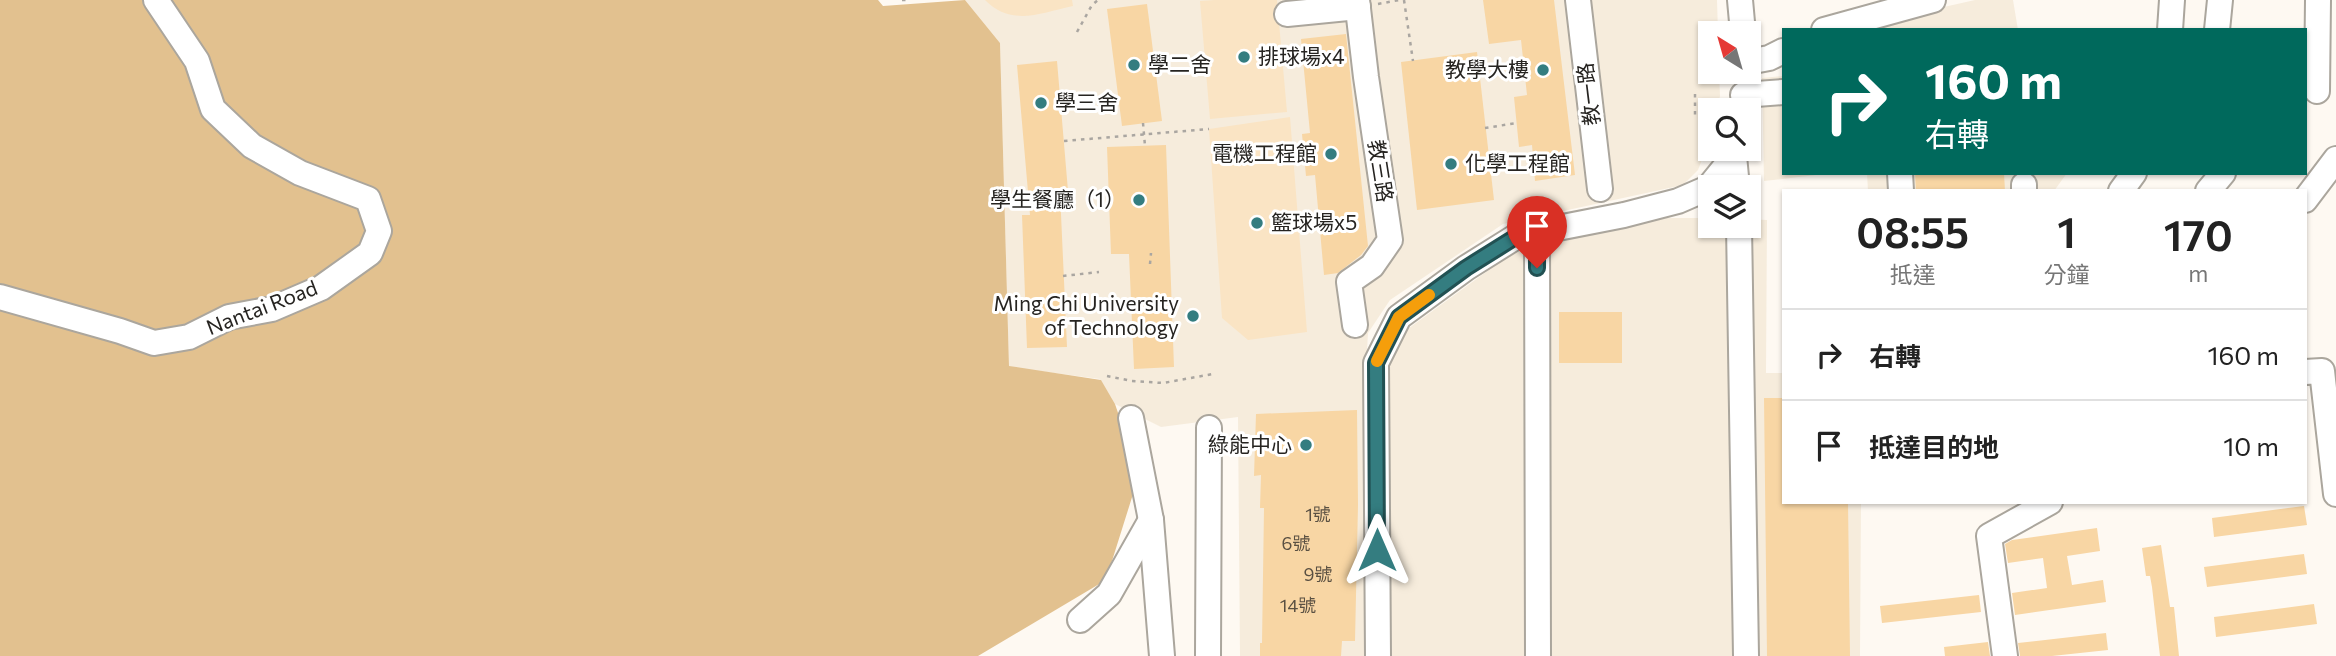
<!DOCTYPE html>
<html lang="zh-TW">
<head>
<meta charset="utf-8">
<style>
	:root { --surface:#fff; --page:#f6f6f6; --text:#222; --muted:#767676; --line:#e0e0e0 }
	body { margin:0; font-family:Commissioner,"Noto Sans TC",sans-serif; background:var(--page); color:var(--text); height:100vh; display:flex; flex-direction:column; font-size:26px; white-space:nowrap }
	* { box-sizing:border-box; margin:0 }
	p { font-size:23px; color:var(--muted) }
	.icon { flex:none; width:38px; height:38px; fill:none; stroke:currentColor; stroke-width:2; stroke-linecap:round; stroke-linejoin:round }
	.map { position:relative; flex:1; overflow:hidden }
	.side { position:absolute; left:1782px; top:189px; width:525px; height:315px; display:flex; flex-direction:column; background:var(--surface); border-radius:0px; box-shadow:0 2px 5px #0004 }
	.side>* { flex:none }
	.banner { position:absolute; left:1782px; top:28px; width:525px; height:147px; border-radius:0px; box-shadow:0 2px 5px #0004; background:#00695c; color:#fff; overflow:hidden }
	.needle { width:46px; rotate:323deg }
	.buttons { position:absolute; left:1698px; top:21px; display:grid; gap:14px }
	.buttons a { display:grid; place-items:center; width:63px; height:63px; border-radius:0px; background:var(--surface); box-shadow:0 2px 5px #0004; font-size:35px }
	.pin { position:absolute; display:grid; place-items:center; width:60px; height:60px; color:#fff; margin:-72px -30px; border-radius:50% 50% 50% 0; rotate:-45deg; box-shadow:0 0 7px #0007 }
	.pin .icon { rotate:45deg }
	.me { position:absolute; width:77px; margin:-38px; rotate:0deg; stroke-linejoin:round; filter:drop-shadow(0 0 5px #0008) }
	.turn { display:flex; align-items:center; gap:24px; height:147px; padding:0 28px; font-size:32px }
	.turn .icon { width:91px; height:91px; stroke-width:2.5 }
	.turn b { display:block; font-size:49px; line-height:60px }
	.eta { display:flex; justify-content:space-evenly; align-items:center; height:119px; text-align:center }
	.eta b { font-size:42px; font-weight:600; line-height:49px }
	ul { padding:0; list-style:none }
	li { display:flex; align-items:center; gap:21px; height:91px; padding:0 28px; border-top:2px solid var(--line) }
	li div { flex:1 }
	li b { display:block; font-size:26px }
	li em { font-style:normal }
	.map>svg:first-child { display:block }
	.built { fill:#f6ecdc }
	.green { fill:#fae4c4 }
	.forest { fill:#e2c18f }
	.building { fill:#f8d6a4 }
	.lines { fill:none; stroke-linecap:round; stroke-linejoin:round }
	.minor-casing { stroke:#aba69d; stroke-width:28 }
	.path { stroke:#aaa6a1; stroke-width:2.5; stroke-dasharray:3.5 5; stroke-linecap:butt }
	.minor { stroke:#fff; stroke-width:24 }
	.path-bridge { stroke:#aaa6a1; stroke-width:2.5; stroke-dasharray:3.5 5; stroke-linecap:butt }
	.route-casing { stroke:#225153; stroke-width:18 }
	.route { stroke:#347d80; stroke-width:12 }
	.slow { stroke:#f59e0b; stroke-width:12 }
	.poi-dot { fill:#347d80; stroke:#fff; stroke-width:2.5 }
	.labels { text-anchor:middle; stroke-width:6; stroke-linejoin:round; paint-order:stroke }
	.number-label { font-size:18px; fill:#5a5042 }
	.poi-label { font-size:21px; fill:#262421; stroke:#fff; text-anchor:start }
	.street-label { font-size:21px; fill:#262421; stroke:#fff }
</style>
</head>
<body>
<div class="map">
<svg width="2336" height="656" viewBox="0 0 2336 656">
	<rect width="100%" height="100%" fill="#fef9f2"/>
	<!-- built -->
	<g class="built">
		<path d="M965 0H1717L1718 33H1710V72H1719L1720 96 1717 110H1710V139L1698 170 1683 185 1503 224 1390 300 1368 333 1364 404 1365 656H1240L1238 417 1161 427 1115 404 1100 379 1009 367 1000 43Z"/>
		<path d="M1975 0H2013L2018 30H1873V23Z"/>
		<path d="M1783 76V173H1833L1764 181 1762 78Z"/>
		<path d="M1867 173H2067L2054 191H1868Z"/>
		<path d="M1666 218H1710V226H1748V219L1767 220 1766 373H1783V502H1861L1860 656H1390V365L1405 331 1523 245 1537 240Z"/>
	</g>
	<!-- green -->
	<g class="green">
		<path d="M985 0H1072L1073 6C1040 13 1012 27 985 0Z"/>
		<path d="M1215 0H1277L1287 112 1210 119 1200 1Z"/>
		<path d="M1290 117 1307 332 1248 340 1222 318 1209 129Z"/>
	</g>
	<!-- forest -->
	<path class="forest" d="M0 0H878L883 6 965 0 1000 43 1009 366 1101 380 1115 404 1139 475 1106 580 978 656H0Z"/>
	<!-- building -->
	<g class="building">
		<path d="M1483 0H1554L1575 175 1535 181 1532 145 1519 147 1514 97 1527 95 1521 40 1489 44Z"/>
		<path d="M1147 4 1162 121 1122 126 1107 9Z"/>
		<path d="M1346 34 1368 246 1361 255 1338 273 1324 275 1315 175 1306 176 1302 134 1310 133 1301 39Z"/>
		<path d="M1477 52 1494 200 1417 210 1401 62Z"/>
		<path d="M1057 61 1068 191 1060 192 1067 347 1027 348 1022 215H1030L1017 65Z"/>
		<path d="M1166 145 1174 367 1134 369 1129 254H1111L1107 147Z"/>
		<path d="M1915 173H2004L2005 191H1916Z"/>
		<rect x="1559" y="312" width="63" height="51"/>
		<path d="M1764 398H1783V502H1848L1850 656H1767Z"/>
		<path d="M1357 410 1358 505 1355 641H1342L1341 656H1260V643H1262L1264 508H1260L1261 475 1254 476 1256 414Z"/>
		<path d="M2304 506 2307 525 2214 537 2212 518Z"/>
		<path d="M2097 528 2100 551 2067 556 2072 585 2103 580 2106 602 2015 615 2012 593 2047 588 2043 558 2008 563 2005 544 2012 540Z"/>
		<path d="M2161 545 2170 607H2174L2179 656H2160L2152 587 2150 576H2146L2142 548Z"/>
		<path d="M2304 554 2307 574 2207 587 2204 567Z"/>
		<path d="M1979 595 1981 612 1882 623 1880 606Z"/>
		<path d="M2314 604 2317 624 2216 637 2214 617Z"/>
		<path d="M2106 633 2108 650 2052 656H2020L2018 643Z"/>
		<path d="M1988 642 1990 656H1945L1944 647Z"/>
	</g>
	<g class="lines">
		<!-- minor casing -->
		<g class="minor-casing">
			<g id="minor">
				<path d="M1578 0 1600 189"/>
				<path d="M1740 0 1743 33"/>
				<path d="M1287 14 1358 7"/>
				<path d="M1824 30 1933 0"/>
				<path d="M2170 30 2172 0"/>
				<path d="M2217 30 2220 0"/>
				<path d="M1748 62 1769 58 1783 51"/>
				<path d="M2317 91 2318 0"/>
				<path d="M1743 95 1783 92"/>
				<path d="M1734 156 1737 187"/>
				<path d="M1900 173 1901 191"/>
				<path d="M2024 185V191"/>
				<path d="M2121 191 2134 173"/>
				<path d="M2208 191 2223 173"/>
				<path d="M2305 200 2336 159"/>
				<path d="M1739 226 1746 656"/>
				<path d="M1537 232 1538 656"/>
				<path d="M0 297 120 331 154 343 189 337 229 317 272 309 321 288 370 253 379 231 368 199 300 173 252 146 213 109 197 61 156 0"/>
				<path d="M1355 325 1349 282 1372 266 1390 240 1366 77 1357 0"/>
				<path d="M2305 372 2322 371 2336 494"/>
				<path d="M1131 418 1151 520 1162 656"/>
				<path d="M1080 620 1109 594 1151 520"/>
				<path d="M1208 656 1209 428"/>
				<path d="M1378 656 1376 363 1399 317 1466 268 1517 236 1624 215 1678 201 1708 188 1734 156 1736 149"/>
				<path d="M2005 656 1989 536 2050 502"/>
			</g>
		</g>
		<!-- path -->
		<g class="path">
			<path d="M902 0H907"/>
			<path d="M1404 0 1413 61"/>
			<path d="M1378 4 1399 0"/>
			<path d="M1077 32 1092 5 1098 0"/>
			<path d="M1695 94V116L1710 115"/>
			<path d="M1485 128 1517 123"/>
			<path d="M1064 141 1209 129"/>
			<path d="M1150 264 1151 253"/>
			<path d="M1063 276 1099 272"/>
			<path d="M1107 376 1132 381 1163 383 1213 374"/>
		</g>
		<!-- minor -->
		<use href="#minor" class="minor"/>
		<!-- path-bridge -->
		<path class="path-bridge" d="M1143 123 1145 146"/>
	</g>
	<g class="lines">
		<!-- route casing -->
		<g class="route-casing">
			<path id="route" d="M1377 550 1376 363 1399 317 1466 268 1517 236 1537 232V268"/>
		</g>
		<!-- route -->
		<use href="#route" class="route"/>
		<!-- slow -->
		<path class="slow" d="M1377 361 1399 317 1429 295"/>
	</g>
	<!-- markers -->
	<g class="poi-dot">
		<circle cx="1244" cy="57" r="7"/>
		<circle cx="1134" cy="65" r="7"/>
		<circle cx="1543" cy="70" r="7"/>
		<circle cx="1041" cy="103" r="7"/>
		<circle cx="1331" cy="154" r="7"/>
		<circle cx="1451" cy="164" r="7"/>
		<circle cx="1139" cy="200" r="7"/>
		<circle cx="1257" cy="223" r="7"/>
		<circle cx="1193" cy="316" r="7"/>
		<circle cx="1306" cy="445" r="7"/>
	</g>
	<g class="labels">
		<!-- number labels -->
		<g class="number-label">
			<text x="1318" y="521">1號</text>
			<text x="1296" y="550">6號</text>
			<text x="1318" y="581">9號</text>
			<text x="1298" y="612">14號</text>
		</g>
		<!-- poi labels -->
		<g class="poi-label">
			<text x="1258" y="64">排球場x4</text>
			<text x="1148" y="72">學二舍</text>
			<text x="1529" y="77" text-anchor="end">教學大樓</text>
			<text x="1055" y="110">學三舍</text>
			<text x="1317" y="161" text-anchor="end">電機工程館</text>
			<text x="1465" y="171">化學工程館</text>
			<text x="1125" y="207" text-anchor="end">學生餐廳（1）</text>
			<text x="1271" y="230">籃球場x5</text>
			<text x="1179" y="311" text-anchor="end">Ming Chi University<tspan x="1179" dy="24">of Technology</tspan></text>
			<text x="1292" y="452" text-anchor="end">綠能中心</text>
		</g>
		<!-- street labels -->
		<g class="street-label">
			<text transform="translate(1589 94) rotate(-97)" y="7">教一路</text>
			<text transform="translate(1380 171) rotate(81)" y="7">教三路</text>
			<text transform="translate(262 308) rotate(-21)" y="7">Nantai Road</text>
		</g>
	</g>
</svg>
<div class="buttons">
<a><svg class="needle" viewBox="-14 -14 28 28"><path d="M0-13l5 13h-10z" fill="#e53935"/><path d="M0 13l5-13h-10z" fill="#767676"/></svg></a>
<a><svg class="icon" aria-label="search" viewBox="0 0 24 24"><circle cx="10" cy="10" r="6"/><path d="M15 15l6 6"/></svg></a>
<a><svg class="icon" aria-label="layers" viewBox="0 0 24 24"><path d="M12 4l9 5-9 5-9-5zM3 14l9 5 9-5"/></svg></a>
</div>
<div class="pin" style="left:1537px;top:268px;background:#d93025"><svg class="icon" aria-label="arrive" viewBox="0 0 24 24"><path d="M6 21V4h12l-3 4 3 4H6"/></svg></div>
<svg class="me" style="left:1377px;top:550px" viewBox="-20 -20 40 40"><path d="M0-17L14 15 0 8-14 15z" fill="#347d80" stroke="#fff" stroke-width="4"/></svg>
<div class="banner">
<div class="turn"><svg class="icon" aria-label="right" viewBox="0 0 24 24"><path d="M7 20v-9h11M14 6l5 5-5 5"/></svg><div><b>160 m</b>右轉</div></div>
</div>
<section class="side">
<div class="eta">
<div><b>08:55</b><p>抵達</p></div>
<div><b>1</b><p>分鐘</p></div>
<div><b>170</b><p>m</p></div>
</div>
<ul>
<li><svg class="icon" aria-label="right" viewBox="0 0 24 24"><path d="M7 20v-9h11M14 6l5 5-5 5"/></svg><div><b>右轉</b></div><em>160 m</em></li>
<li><svg class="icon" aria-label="arrive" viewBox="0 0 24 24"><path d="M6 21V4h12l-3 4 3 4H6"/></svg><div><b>抵達目的地</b></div><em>10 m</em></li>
</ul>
</section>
</div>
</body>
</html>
